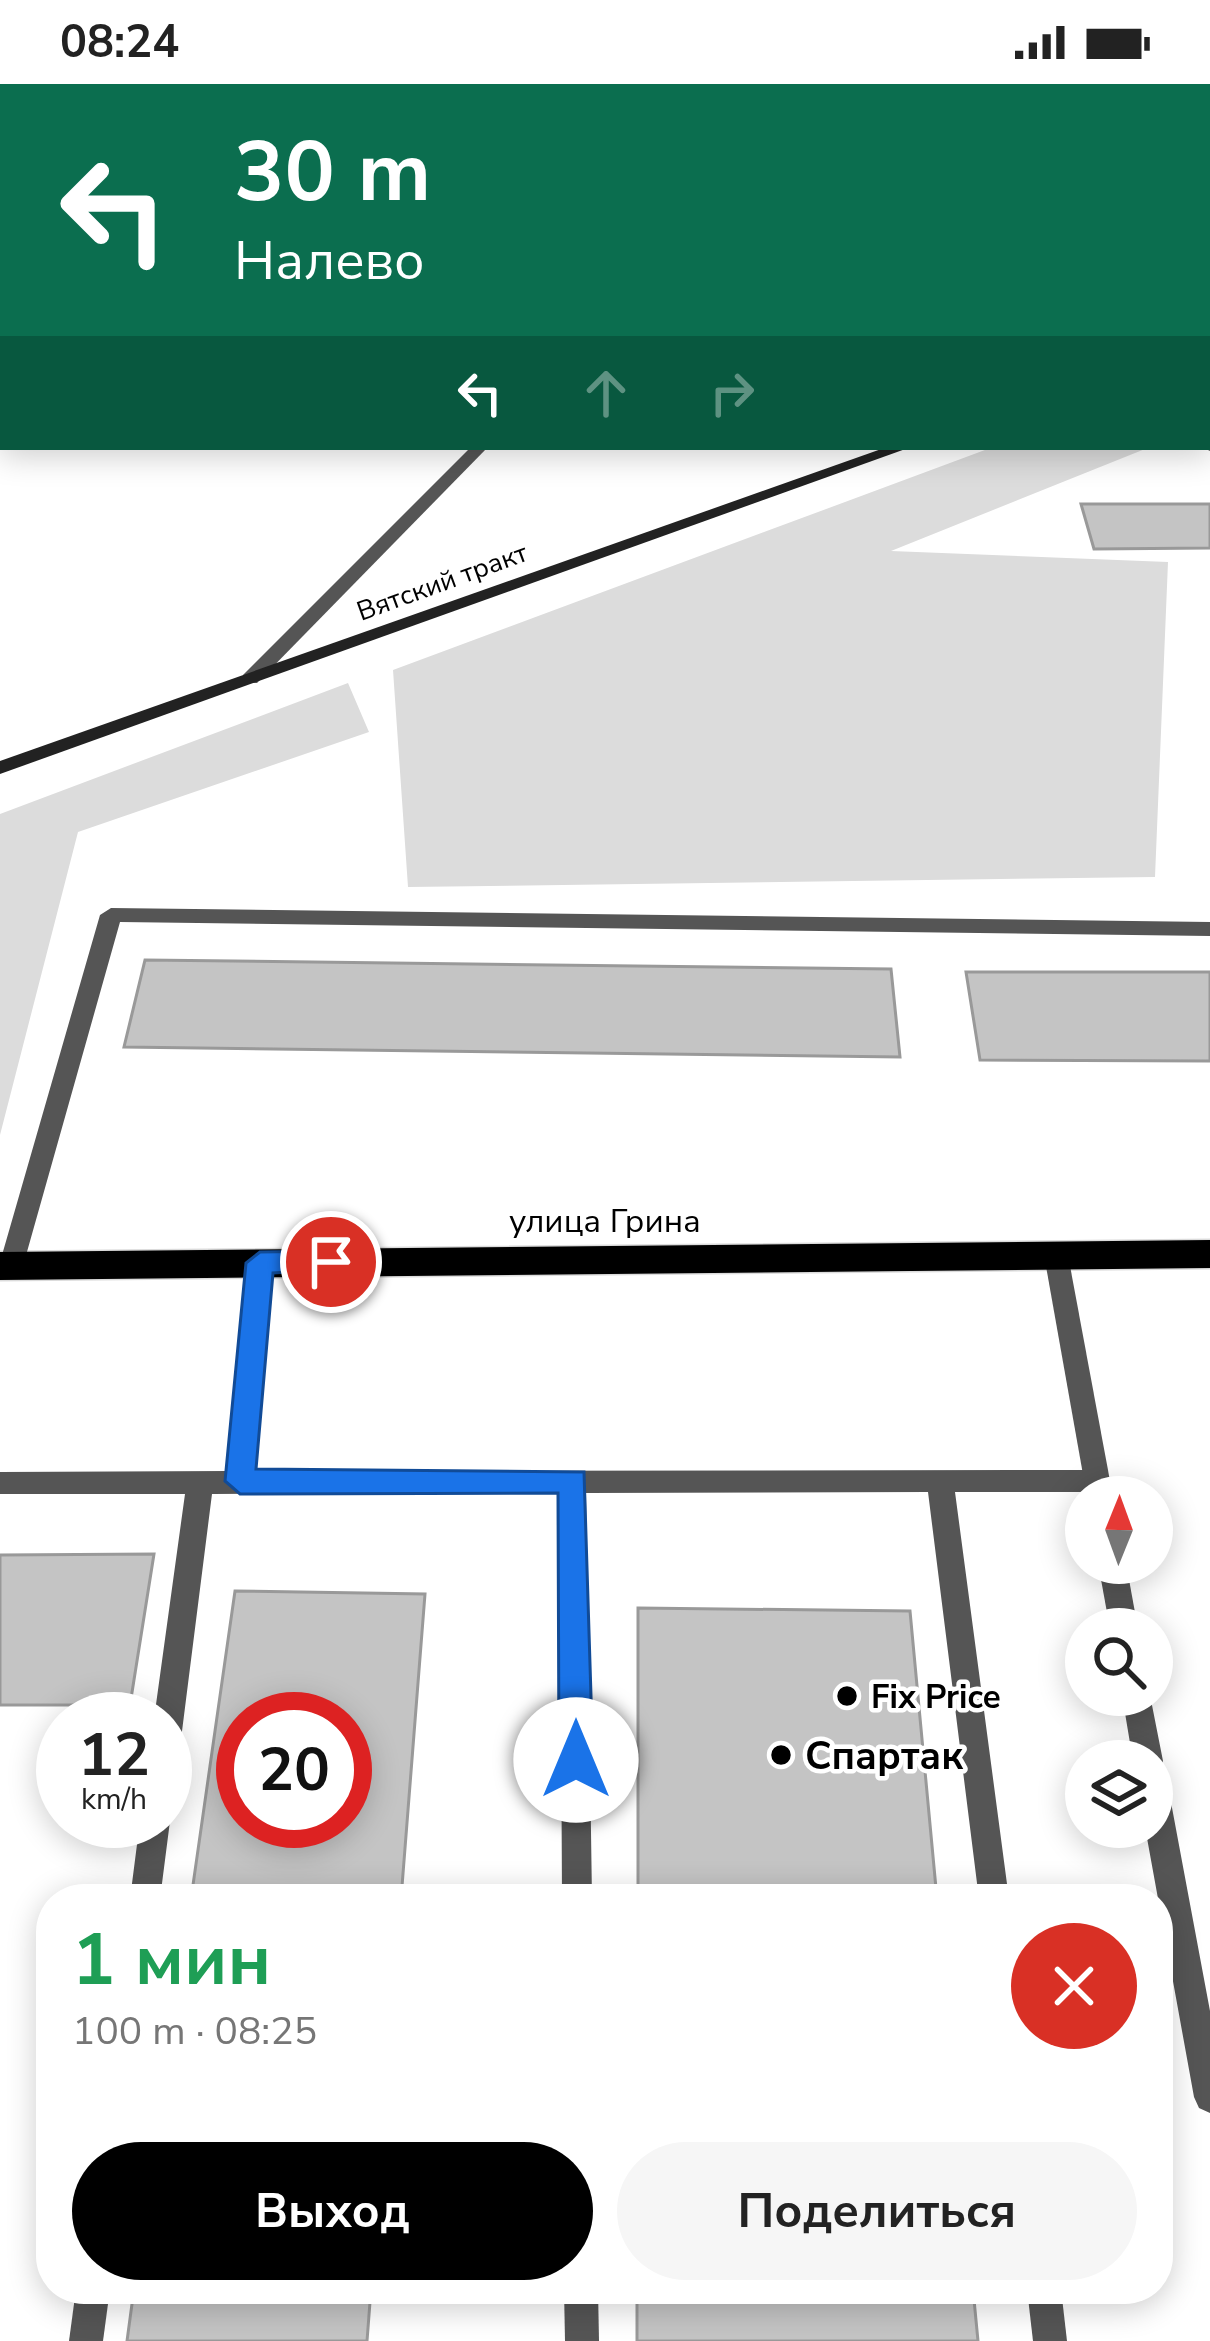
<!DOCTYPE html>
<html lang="ru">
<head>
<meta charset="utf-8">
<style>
	:root { --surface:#fff; --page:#f6f6f6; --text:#222; --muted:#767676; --accent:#000 }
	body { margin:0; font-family:"Nunito Sans",sans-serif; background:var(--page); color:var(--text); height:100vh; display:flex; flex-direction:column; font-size:45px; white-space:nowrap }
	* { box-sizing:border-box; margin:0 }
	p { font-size:39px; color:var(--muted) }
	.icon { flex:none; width:66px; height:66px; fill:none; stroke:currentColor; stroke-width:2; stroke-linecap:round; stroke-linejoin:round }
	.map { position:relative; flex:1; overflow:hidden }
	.sheet { position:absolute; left:36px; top:1800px; width:1137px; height:420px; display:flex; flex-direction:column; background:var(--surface); border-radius:48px; box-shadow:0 6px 30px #0003 }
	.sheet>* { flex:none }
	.guide { position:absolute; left:0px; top:0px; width:1212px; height:366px; box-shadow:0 6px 30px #0003; background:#0b6e4f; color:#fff; overflow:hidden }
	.needle { width:78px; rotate:1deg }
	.tools { position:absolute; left:1065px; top:1392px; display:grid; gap:24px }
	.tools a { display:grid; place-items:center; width:108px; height:108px; border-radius:50%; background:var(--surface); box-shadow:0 6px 30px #0003; font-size:60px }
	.speed { position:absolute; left:36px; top:1608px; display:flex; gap:24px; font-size:60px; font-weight:700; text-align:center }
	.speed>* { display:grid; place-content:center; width:156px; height:156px; border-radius:50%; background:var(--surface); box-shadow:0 6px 30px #0003; line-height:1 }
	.speed small { font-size:30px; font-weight:400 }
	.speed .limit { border:18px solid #d22; background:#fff; color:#111 }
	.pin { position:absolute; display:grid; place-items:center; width:102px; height:102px; color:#fff; margin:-51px; border:6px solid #fff; border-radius:50%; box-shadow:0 3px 12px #0007 }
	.me { position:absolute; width:132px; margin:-66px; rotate:0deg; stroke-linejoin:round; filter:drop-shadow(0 0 9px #0008) }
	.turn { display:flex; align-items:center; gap:42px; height:252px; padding:0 36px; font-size:54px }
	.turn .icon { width:156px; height:156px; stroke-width:2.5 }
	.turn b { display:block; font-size:84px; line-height:102px }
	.lanes { display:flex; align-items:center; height:114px; padding:0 36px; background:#0003; justify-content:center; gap:60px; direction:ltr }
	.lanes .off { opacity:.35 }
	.round { display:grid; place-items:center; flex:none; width:126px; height:126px; border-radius:63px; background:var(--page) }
	.summary { display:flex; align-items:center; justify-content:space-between; height:204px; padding:0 36px }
	h1 { font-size:72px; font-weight:700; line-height:90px; color:#1e9e55 }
	.cta { display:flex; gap:24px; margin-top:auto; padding:24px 36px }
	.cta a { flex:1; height:138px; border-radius:72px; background:var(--accent); color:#fff; font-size:48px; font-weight:700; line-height:138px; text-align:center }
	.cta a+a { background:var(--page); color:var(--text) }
	.status { display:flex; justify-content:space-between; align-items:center; height:84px; padding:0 60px; background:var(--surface); direction:ltr }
	.status svg { height:33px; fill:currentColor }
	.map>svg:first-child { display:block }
	.green { fill:#dcdcdc }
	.building { fill:#c4c4c4; stroke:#999; stroke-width:3; fill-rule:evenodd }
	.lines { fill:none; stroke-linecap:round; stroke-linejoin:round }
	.highway-casing { stroke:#dbdbdb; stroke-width:3 }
	.lane { fill:#555; fill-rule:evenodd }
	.street { fill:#555; fill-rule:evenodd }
	.secondary { fill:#222; fill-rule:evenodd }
	.highway { fill:#000; fill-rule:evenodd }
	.route { fill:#1a73e8; stroke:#114b97; stroke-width:3 }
	.poi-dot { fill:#000; stroke:#fff; stroke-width:4.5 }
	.labels { text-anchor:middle; stroke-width:9; stroke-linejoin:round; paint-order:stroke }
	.far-street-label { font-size:27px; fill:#000; stroke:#fff }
	.street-label { font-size:33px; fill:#000; stroke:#fff }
	.poi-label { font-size:33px; font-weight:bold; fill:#000; stroke:#fff; text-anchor:start }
	.near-poi-label { font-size:39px; font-weight:bold; fill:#000; stroke:#fff; text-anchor:start }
</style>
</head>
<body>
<div class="status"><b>08:24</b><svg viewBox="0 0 49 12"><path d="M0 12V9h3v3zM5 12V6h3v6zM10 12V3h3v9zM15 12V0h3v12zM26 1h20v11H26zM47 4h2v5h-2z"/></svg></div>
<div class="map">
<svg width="1210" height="2257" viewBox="0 0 1210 2257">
	<rect width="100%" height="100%" fill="#fff"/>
	<!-- green -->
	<g class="green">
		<path d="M993 363H1150L891 467 1168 478 1155 793 408 803 393 586Z"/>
		<path d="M348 599 369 648 78 748 0 1051V730Z"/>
	</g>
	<!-- building -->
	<g class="building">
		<path d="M1081 420H1210V464L1094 465Z"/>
		<path d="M145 876 891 885 900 973 124 963Z"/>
		<path d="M966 888H1210V977L980 976Z"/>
		<path d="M154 1470 130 1621H0V1471Z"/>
		<path d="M235 1507 425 1510 401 1815H191ZM243 1635H345V1737H243Z"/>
		<path d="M638 1524 910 1527 937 1815H638Z"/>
		<path d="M134 2205H371L367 2257H127Z"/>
		<path d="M637 2205H973L978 2257H637Z"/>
	</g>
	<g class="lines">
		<!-- highway casing -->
		<g class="highway-casing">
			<path id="highway" d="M1210 1156V1184L0 1196V1168Z"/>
		</g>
		<!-- lane -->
		<g class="lane">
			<path d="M1210 219V229L1209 230V220Z"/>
			<path d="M1209 356H1210V367L1202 363H1209Z"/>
			<path d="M471 363H488L257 599H243V591Z"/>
			<path d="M111 824 1210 838V852L120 838 23 1182 20 1189H2L0 1178 100 831Z"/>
			<path d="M260 1170 269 1172 272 1179 254 1387 1097 1386 1106 1389 1110 1397 1106 1405 1097 1408H955L1009 1815H979L928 1408 586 1409 592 1815H562L560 1409 212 1410 180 1663 175 1672 165 1676V1635H154L185 1410H0V1388L228 1387 248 1179 251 1172Z"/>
			<path d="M165 1727 170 1737 160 1815H130L140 1737H165Z"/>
			<path d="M76 2205H110L103 2257H69Z"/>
			<path d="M564 2205H598L599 2257H565Z"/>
			<path d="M1027 2205H1061L1067 2257H1033Z"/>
		</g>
		<!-- street -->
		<g class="street">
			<path d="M0 0H11V3L0 6Z"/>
			<rect x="1209" y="5" width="1" height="8"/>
			<path d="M3 24V49L0 50V25Z"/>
			<path d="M1056 1162 1065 1164 1068 1171 1113 1413H1087L1044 1171 1047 1164Z"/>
			<path d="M1098 1479H1126L1138 1545H1110Z"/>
			<path d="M1122 1611H1150L1163 1677 1159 1686 1167 1697 1210 1927V2029L1199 2024 1194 2013 1145 1743H1152V1677H1133Z"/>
		</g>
		<!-- secondary -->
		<g class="secondary">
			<rect x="1209" y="249" width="1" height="10"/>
			<path d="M887 363H911L0 690V677Z"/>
		</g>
		<!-- highway -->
		<use href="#highway" class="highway"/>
	</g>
	<!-- route -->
	<path class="route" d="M331 1167 340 1170V1185L273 1189 256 1385 584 1388 593 1676 588 1686 576 1691 564 1686 559 1676 558 1409 240 1410 225 1397 246 1179 260 1168Z"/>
	<!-- markers -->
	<g class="poi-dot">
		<circle cx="847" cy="1612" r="12"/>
		<circle cx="781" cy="1671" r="12"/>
	</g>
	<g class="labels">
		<!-- far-street labels -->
		<g class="far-street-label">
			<text transform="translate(442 498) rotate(-20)" y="9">Вятский тракт</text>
		</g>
		<!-- street labels -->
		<g class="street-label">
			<text x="605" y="1148">улица Грина</text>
		</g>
		<!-- poi labels -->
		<g class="poi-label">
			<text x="871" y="1624">Fix Price</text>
		</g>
		<!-- near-poi labels -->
		<g class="near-poi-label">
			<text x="805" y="1685">Спартак</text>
		</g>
	</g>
</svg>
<div class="tools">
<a><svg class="needle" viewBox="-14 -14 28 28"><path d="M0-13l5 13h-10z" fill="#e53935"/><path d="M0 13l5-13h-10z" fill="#767676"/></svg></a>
<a><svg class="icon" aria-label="search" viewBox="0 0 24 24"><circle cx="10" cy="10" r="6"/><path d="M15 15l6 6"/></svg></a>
<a><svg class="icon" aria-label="layers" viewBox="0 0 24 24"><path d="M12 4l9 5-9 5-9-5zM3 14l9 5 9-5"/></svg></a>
</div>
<div class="speed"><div>12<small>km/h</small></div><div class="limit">20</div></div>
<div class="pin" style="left:331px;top:1178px;background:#d93025"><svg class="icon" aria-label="arrive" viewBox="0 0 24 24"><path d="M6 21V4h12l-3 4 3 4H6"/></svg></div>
<svg class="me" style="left:576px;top:1676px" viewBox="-20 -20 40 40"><circle r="19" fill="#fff"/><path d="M0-13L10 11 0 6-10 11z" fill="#1a73e8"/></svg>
<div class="guide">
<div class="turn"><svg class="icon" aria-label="left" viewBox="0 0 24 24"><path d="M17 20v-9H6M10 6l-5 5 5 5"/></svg><div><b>30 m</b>Налево</div></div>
<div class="lanes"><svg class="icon" aria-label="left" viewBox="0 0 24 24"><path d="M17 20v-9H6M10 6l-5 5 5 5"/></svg><svg class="icon off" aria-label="ahead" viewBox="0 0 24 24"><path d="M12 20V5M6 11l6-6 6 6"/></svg><svg class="icon off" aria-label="right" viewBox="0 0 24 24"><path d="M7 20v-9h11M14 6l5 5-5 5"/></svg></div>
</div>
<section class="sheet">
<div class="summary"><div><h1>1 мин</h1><p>100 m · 08:25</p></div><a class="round" style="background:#d93025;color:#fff"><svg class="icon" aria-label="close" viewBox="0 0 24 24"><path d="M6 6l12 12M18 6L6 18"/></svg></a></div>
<div class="cta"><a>Выход</a><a>Поделиться</a></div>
</section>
</div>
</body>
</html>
